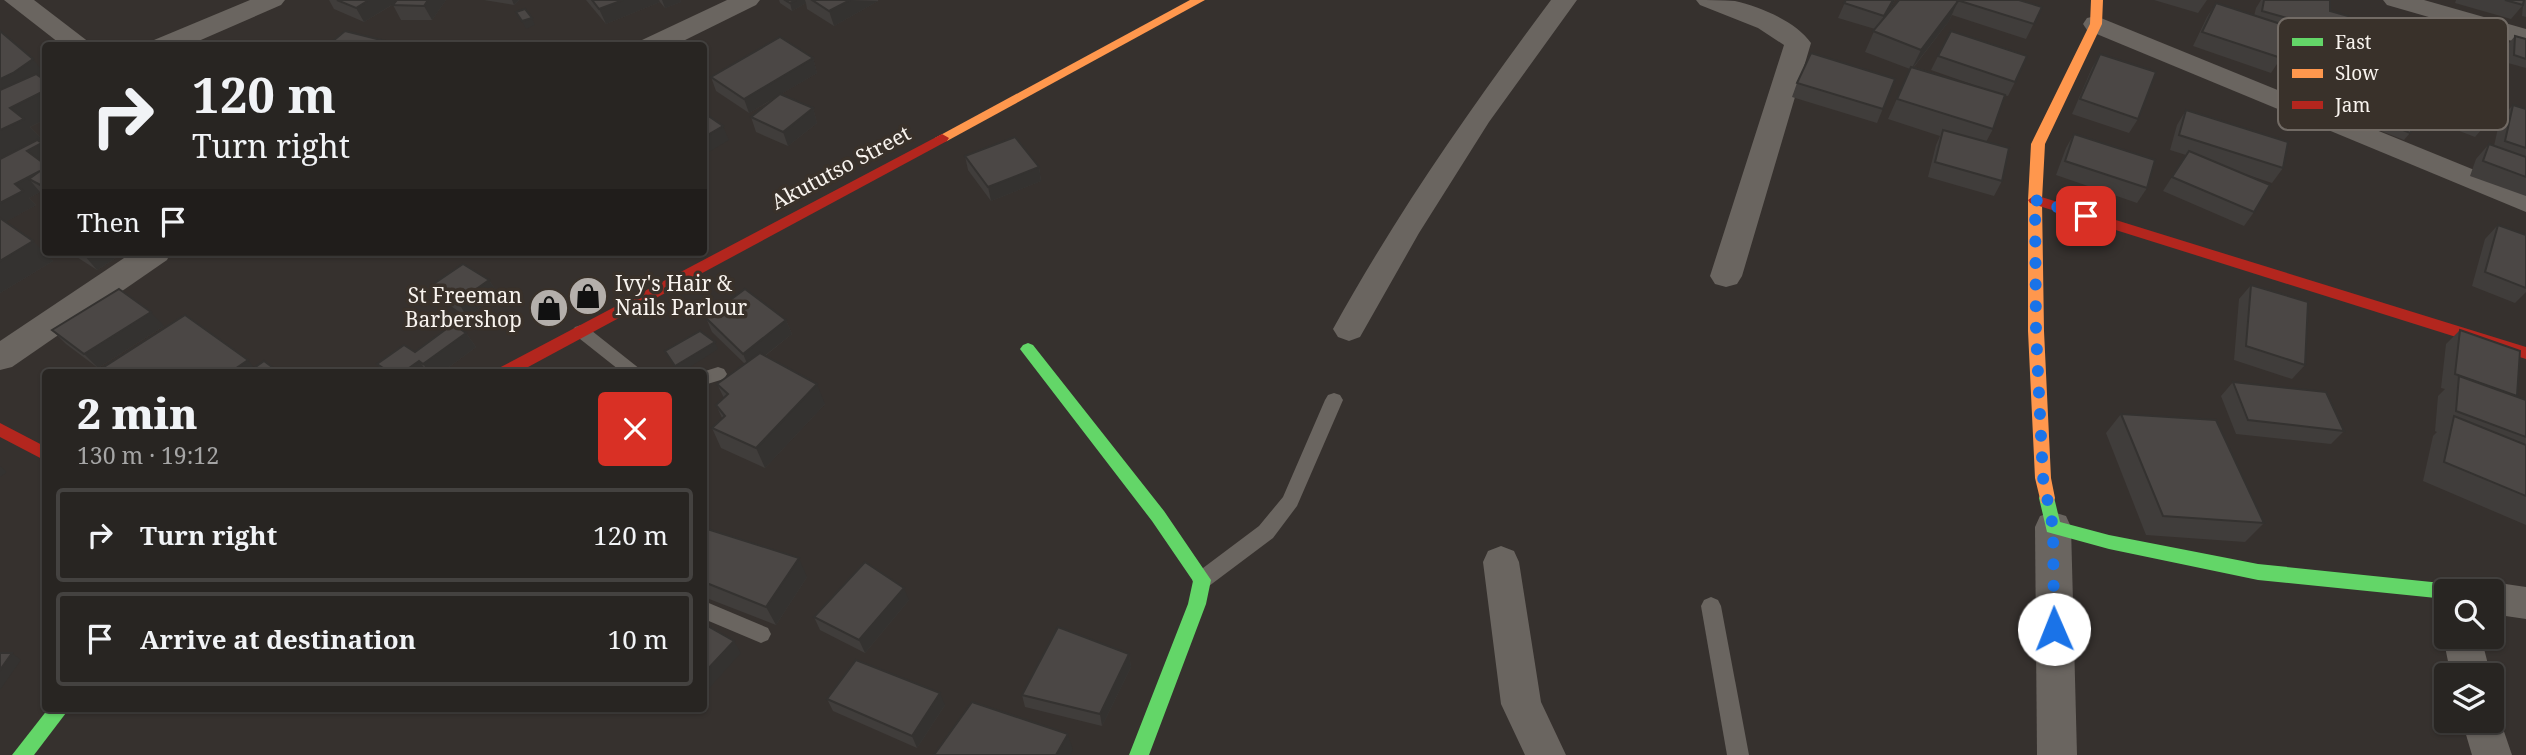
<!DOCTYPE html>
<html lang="en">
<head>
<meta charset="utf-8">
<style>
	:root { --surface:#282522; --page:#34312f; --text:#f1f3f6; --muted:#a5a5a5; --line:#444240 }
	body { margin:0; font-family:"Noto Serif",serif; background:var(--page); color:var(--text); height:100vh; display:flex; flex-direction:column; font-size:26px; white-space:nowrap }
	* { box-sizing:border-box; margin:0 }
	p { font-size:23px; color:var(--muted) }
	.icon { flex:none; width:38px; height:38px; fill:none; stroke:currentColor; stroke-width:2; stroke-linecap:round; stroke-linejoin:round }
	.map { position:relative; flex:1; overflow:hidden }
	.sheet { position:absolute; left:42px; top:369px; width:665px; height:343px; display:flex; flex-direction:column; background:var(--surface); border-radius:7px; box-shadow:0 2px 5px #0004,0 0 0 2px var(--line) }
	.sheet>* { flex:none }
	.top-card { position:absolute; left:42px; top:42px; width:665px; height:214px; border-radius:7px; box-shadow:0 2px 5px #0004,0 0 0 2px var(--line); background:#282522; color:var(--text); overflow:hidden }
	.buttons { position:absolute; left:2434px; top:579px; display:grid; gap:14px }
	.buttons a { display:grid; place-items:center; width:70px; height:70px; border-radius:7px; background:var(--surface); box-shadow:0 2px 5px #0004,0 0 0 2px var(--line); font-size:35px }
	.pin { position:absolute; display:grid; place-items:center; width:60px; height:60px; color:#fff; margin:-30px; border-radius:14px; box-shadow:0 4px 10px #0006 }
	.me { position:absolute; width:77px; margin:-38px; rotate:359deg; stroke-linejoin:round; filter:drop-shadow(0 0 5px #0008) }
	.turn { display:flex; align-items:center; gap:24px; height:147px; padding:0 35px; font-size:32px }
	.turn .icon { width:91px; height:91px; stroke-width:2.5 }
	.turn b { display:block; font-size:49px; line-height:60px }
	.then { display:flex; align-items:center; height:66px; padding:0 35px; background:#0003; gap:14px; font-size:26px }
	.round { display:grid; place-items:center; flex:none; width:74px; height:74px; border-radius:7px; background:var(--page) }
	.headline { display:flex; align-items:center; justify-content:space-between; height:119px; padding:0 35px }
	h1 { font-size:42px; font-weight:800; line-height:52px }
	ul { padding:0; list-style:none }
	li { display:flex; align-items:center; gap:21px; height:94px; margin:0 14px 10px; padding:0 21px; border:4px solid var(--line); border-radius:7px }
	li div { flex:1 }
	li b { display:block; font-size:26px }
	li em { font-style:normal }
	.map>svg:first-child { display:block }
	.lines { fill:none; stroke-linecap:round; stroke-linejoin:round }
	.lane { fill:#6a6560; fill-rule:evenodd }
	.street { fill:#6a6560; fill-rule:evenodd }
	.fast { fill:#63d668; fill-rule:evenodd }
	.slow { fill:#ff974d; fill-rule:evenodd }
	.jam { fill:#b3261e; fill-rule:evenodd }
	.wall { fill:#403d3b }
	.shaded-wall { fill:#343230 }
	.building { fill:#4b4745; stroke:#343230; stroke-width:2 }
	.route { stroke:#1a73e8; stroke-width:12; stroke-dasharray:0 21.6 }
	.labels { text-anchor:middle; stroke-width:7; stroke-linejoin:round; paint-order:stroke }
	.street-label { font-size:21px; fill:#f8f3ee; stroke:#39312a }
	.poi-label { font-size:21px; fill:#f8f3ee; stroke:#39312a; text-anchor:start }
	.key { fill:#39312a; stroke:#726b65; stroke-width:2 }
	.key-label { font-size:19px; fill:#f8f3ee }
</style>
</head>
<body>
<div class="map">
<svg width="2526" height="755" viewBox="0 0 2526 755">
	<rect width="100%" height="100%" fill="#36312e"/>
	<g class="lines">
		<!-- lane -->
		<g class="lane">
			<path d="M581 325 587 327 645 373H623L575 335 572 331 575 327Z"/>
			<path d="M718 367 724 369 727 374 724 379 704 385V373H699Z"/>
			<path d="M1334 393 1340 395 1343 400 1297 506 1273 538 1209 586 1202 588 1195 586 1192 580 1195 574 1259 526 1283 497 1325 400 1328 395Z"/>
			<path d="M1711 597 1718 600 1721 606 1749 755H1727L1701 606 1704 600Z"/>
			<path d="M704 601 768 628 771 634 768 640 761 643 704 619Z"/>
		</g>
		<!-- street -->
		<g class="street">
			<path d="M4 0H34L94 46H63Z"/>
			<path d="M250 0H285L281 5 187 46H150L154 40Z"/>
			<path d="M727 0H760L756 5 673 46H638L642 40Z"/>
			<path d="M1551 0H1577L1489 122 1419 233 1360 337 1349 341 1338 337 1333 329C1397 213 1472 106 1551 0Z"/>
			<path d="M1696 0C1708 0 1723 0 1735 1 1760 7 1796 21 1811 43L1742 276 1737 284 1726 287 1715 284 1710 276 1784 45 1758 28 1700 5Z"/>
			<path d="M2383 0H2424L2526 29V45L2387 5Z"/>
			<path d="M2096 16 2526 191V212L2087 30 2083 24 2087 18Z"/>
			<path d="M133 252H171L167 260 12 367 0 370V341Z"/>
			<path d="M2053 512 2066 516 2071 527 2077 755H2037L2035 527 2040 516Z"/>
			<path d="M1501 546 1514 551 1519 562 1541 702 1566 755H1525L1501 704 1483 562 1488 551Z"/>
			<path d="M2492 582 2526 587V619L2492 614V592H2476L2479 586Z"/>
			<path d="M2446 629V637H2481L2491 676H2451L2443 637Z"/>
			<path d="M2492 706 2496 708 2512 755H2472L2462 721H2492Z"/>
		</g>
		<!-- fast -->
		<g class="fast">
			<path d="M1028 343 1033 345 1164 511 1211 580 1206 604 1149 755H1129L1188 604 1193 581 1152 521 1023 353 1020 349 1023 345Z"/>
			<path d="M2047 491 2053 493 2060 522 2109 535 2258 564 2451 584 2457 587 2460 592H2446V599L2258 580 2109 549 2047 532 2039 498 2041 493Z"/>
			<path d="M48 709H69L34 755H12Z"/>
		</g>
		<!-- slow -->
		<g class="slow">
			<path d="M1190 0H1205L947 141 942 142 935 138Z"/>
			<path d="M2091 0H2103L2102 24 2045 144 2042 200 2044 331 2051 478 2055 498 2053 503 2047 505 2041 503 2035 478 2028 331V200L2031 144 2090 24Z"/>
		</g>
		<!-- jam -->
		<g class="jam">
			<path d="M942 134 949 138 947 141 517 373H495L497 369Z"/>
			<path d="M2035 195 2526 347V359L2030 203 2028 200Z"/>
			<path d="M0 423 46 447V461L0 437Z"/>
		</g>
	</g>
	<!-- wall -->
	<g class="wall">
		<path d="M329 0H446L432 20H401L393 5 394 4 364 22 334 9Z"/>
		<path d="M484 0H519L514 5Z"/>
		<path d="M586 0H680L681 2 665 8 660 2 606 24Z"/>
		<path d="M779 0H878V1L834 26 807 9 806 3 792 11 780 3Z"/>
		<path d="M1846 0H1895L1886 16 1899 0H2019L2042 7 2026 39 1952 15 1949 21 1914 67 1997 93 1931 70 1938 56 2015 82 2008 96 2004 95 1993 129 1986 142 2002 181 1994 196 1928 177 1936 145 1940 136 1888 119 1910 69 1865 52 1875 29 1838 18Z"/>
		<path d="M2154 0H2207L2198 13Z"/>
		<path d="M2261 0H2330V11L2345 34 2335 48 2290 35 2281 58 2271 73 2193 46 2207 17 2216 3 2254 16 2256 8Z"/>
		<path d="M2456 0H2526V17L2522 16 2523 5 2511 19 2455 3Z"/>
		<path d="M2372 20 2449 65 2443 73 2487 123 2475 137 2402 109 2417 82 2423 75 2415 72 2406 87 2394 101 2325 74 2351 38 2359 42 2362 34Z"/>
		<path d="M0 31 46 75V119L30 127 42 139 39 141 46 147V163L44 164 46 165V195L40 192 29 198 36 205 5 222 53 261 0 293Z"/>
		<path d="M2515 36 2526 39V68L2508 63 2509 43Z"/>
		<path d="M2100 54 2138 119 2129 133 2072 114 2092 68Z"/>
		<path d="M813 58 817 73 781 94 813 108 817 123 788 146 756 132 751 117 779 96 749 113 716 91 711 77Z"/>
		<path d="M1895 79 1877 123 1792 97 1797 83Z"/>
		<path d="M2513 105 2526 109V196L2470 176 2476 159 2489 144 2494 146 2500 119Z"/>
		<path d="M2186 110 2283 168 2272 183 2242 173 2254 212 2244 226 2163 191 2186 155 2170 150 2177 125Z"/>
		<path d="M2395 112 2410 133 2404 140 2381 131Z"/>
		<path d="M2074 134 2147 188 2137 203 2056 175 2066 148Z"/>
		<path d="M965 156 1039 167 1041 181 991 201 968 170Z"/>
		<path d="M2498 225 2526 235V292L2515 303 2472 286 2485 239Z"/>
		<path d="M69 252H125L97 270Z"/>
		<path d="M489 280 498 294 467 317 442 300 432 285Z"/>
		<path d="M2251 285 2305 365 2292 379 2234 360 2239 299Z"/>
		<path d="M706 318 786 320 792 334 765 356 825 404 765 468 721 448 712 428 722 418 716 405 724 398 717 384 745 364 712 332Z"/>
		<path d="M164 326 98 368 66 344 52 330Z"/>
		<path d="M2460 330 2517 397 2526 399V525L2423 481 2433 436 2437 432 2435 431 2438 396 2445 389 2441 388 2446 344Z"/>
		<path d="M466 333 476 347 441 373H384L377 364 415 352Z"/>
		<path d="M2233 382 2344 431 2331 444 2236 434 2221 396Z"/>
		<path d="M2121 414 2264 523 2245 542 2146 535 2106 433Z"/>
		<path d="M704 528 807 577 776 625 704 597Z"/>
		<path d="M909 600 865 653 820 630 814 617Z"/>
		<path d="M1129 654 1131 667 1102 726 1025 707 1022 695Z"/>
		<path d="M827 699 945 705 917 748 833 711Z"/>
	</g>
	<!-- shaded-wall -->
	<g class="shaded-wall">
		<path d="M369 0H400L364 22 356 8Z"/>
		<path d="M428 0H446L432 20 424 6Z"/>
		<path d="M512 0H519L514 5Z"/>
		<path d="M623 0H659L660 2 606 24 599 9Z"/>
		<path d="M662 0H680L681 2 665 8Z"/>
		<path d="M796 0H805L806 3 792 11 790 3Z"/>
		<path d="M850 0 878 1 834 26 829 11Z"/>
		<path d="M1893 0H1895L1878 30 1884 16Z"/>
		<path d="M1958 1 1949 21 1911 70 1921 50Z"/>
		<path d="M532 18 535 25 526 29 522 21Z"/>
		<path d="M813 58 817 73 749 113 744 99Z"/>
		<path d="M33 59 46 75V83L0 108V79Z"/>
		<path d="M46 90V119L30 127 42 139 0 160V130L10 108Z"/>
		<path d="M813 108 817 123 788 146 783 132Z"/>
		<path d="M723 126 729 140 704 155V137Z"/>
		<path d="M42 143 46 147V163L40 166 27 151Z"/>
		<path d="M1039 167 1041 181 991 201 988 187Z"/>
		<path d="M40 171 29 179 40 192 29 198 36 205 2 224 0 222V203L15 184Z"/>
		<path d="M33 241 53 261 0 293V261Z"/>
		<path d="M89 252H125L97 270 84 255Z"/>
		<path d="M489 280 498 294 467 317 458 302Z"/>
		<path d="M151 312 164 326 98 368 84 354Z"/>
		<path d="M786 320 792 334 749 368 743 354Z"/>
		<path d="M466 333 476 347 441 373H430L423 364Z"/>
		<path d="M715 342 718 349 681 373H679L675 366Z"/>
		<path d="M248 360 258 373H229Z"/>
		<path d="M419 361 428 373H402Z"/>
		<path d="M817 384 825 404 765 468 756 448Z"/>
		<path d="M0 466 7 472 0 477Z"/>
		<path d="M799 558 807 577 776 625 766 607Z"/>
		<path d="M904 588 909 600 865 653 859 640Z"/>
		<path d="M734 641 741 653 704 694V673Z"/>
		<path d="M12 653 21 660 0 690V670Z"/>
		<path d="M1129 654 1131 667 1102 726 1100 714Z"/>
		<path d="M940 693 945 705 917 748 912 736Z"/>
		<path d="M1068 734 1073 750 1070 755H1056Z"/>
	</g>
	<!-- building -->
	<g class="building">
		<path d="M337 0H369L356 8Z"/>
		<path d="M397 0H428L424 6 393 5Z"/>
		<path d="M592 0H623L599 9Z"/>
		<path d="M785 0H796L790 3Z"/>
		<path d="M812 0H850L829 11Z"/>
		<path d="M1846 0H1893L1884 16 1844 3Z"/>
		<path d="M1899 0H1956L1958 1 1921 50 1873 31Z"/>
		<path d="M1957 0H2019L2042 7 2034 24Z"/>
		<path d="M2264 0H2330V11L2348 16 2345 34 2262 11Z"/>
		<path d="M2505 0H2524L2523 5Z"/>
		<path d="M2216 3 2293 28 2281 58 2202 32Z"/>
		<path d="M525 9 532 18 522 21 516 12Z"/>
		<path d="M0 31 33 59 13 73 0 79Z"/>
		<path d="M345 31 393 43 391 46H327Z"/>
		<path d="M1951 31 2027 56 2015 82 1938 56Z"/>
		<path d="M2515 36 2526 39V59L2514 55Z"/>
		<path d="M780 37 813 58 744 99 711 77Z"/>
		<path d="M1811 53 1895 79 1883 109 1797 83Z"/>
		<path d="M2100 54 2156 72 2138 119 2080 99Z"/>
		<path d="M1911 67 2005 95 1993 129 1897 99Z"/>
		<path d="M36 74 46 81V90L10 108 24 119 0 130V90Z"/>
		<path d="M780 94 813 108 783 132 751 117Z"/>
		<path d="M2513 105 2526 109V148L2505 141Z"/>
		<path d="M2186 110 2288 142 2283 168 2179 135Z"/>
		<path d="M2395 112 2418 122 2410 133 2387 123Z"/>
		<path d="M704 113 723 126 704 137Z"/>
		<path d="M1943 130 2009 148 2002 181 1935 162Z"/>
		<path d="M2074 134 2155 160 2147 188 2065 161Z"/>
		<path d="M1015 137 1039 167 988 187 965 156Z"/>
		<path d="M37 140 42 143 27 151 46 165V188L29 179 40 171 15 184 23 191 0 203V159Z"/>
		<path d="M2489 144 2526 157V177L2483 161Z"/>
		<path d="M2189 151 2270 185 2254 212 2172 177Z"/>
		<path d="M0 218 33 241 0 261Z"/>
		<path d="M2498 225 2526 235V288L2485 272Z"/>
		<path d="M78 252H89L84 255Z"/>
		<path d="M463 264 489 280 458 302 432 285Z"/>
		<path d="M2251 285 2308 302 2305 365 2246 346Z"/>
		<path d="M119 289 151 312 84 354 52 330Z"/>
		<path d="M745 289 786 320 743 354 706 318Z"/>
		<path d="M185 315 248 360 229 373H111L104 367Z"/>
		<path d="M453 324 466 333 423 364 419 361 402 373H391L377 364 404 345 415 352Z"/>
		<path d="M2460 330 2520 351 2517 396 2455 374Z"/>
		<path d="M700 331 715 342 675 366 665 351Z"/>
		<path d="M760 353 817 384 756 448 712 428 725 416 716 405 728 394 717 384Z"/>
		<path d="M264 361 276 370 272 373H247Z"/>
		<path d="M2459 376 2526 400V437L2456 411Z"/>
		<path d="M2233 382 2326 392 2344 431 2248 420Z"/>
		<path d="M2121 414 2216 420 2264 523 2163 516Z"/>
		<path d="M2454 416 2526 445V496L2444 462Z"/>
		<path d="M704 528 799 558 766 607 704 582Z"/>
		<path d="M865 562 904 588 859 640 814 617Z"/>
		<path d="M704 624 734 641 704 673Z"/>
		<path d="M1058 627 1129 654 1100 714 1022 695Z"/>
		<path d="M0 653H12L0 670Z"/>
		<path d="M856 660 940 693 912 736 827 699Z"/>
		<path d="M972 702 1068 734 1056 755H934Z"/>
	</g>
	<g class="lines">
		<!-- route -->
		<path class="route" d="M2054 629 2053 527 2043 478 2036 331 2035 200 2086 216"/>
	</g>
	<!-- icons -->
	<defs>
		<g id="shop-disc" transform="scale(2.0125)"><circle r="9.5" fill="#b4afab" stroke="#39312a"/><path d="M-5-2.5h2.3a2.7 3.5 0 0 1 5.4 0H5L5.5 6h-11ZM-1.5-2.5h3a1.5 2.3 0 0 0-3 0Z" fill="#111"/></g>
	</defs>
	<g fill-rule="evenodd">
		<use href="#shop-disc" x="588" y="296"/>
		<use href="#shop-disc" x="549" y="308"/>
	</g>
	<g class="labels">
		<!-- street labels -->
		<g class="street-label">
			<text transform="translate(841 168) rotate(-28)" y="7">Akututso Street</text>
		</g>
		<!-- poi labels -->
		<g class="poi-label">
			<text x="615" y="291">Ivy's Hair &amp;<tspan x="615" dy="24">Nails Parlour</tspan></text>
			<text x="522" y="303" text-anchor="end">St Freeman<tspan x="522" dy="24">Barbershop</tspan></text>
		</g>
	</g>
	<!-- legend -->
	<rect x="2278" y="18" width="230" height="112" rx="10" class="key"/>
	<rect x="2292" y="38" width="31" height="8" fill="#63d668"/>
	<rect x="2292" y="69" width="31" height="9" fill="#ff974d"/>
	<rect x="2292" y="101" width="31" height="8" fill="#b3261e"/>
	<g class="key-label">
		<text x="2335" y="49">Fast</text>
		<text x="2335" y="80">Slow</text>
		<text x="2335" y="112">Jam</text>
	</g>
</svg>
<div class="buttons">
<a><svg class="icon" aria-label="search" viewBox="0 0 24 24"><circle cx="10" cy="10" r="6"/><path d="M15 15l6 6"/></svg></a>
<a><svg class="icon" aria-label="layers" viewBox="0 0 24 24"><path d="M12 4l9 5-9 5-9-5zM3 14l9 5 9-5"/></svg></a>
</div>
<div class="pin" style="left:2086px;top:216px;background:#d93025"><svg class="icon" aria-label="arrive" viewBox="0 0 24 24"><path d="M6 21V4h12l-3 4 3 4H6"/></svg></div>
<svg class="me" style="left:2054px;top:629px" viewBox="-20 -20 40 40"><circle r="19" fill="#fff"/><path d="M0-13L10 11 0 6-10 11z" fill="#1a73e8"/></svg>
<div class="top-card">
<div class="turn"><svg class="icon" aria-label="right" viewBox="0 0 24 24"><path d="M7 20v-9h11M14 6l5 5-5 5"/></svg><div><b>120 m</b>Turn right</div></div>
<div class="then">Then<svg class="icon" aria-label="arrive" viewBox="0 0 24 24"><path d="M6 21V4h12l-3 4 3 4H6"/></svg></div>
</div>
<section class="sheet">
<div class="headline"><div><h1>2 min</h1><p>130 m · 19:12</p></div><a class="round" style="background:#d93025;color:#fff"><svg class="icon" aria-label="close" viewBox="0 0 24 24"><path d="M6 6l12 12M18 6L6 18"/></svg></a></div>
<ul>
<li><svg class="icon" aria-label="right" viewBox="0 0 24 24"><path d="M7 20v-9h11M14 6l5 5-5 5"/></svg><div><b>Turn right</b></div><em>120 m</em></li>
<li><svg class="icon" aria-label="arrive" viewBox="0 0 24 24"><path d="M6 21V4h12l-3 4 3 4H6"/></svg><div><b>Arrive at destination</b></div><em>10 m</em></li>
</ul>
</section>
</div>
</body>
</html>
